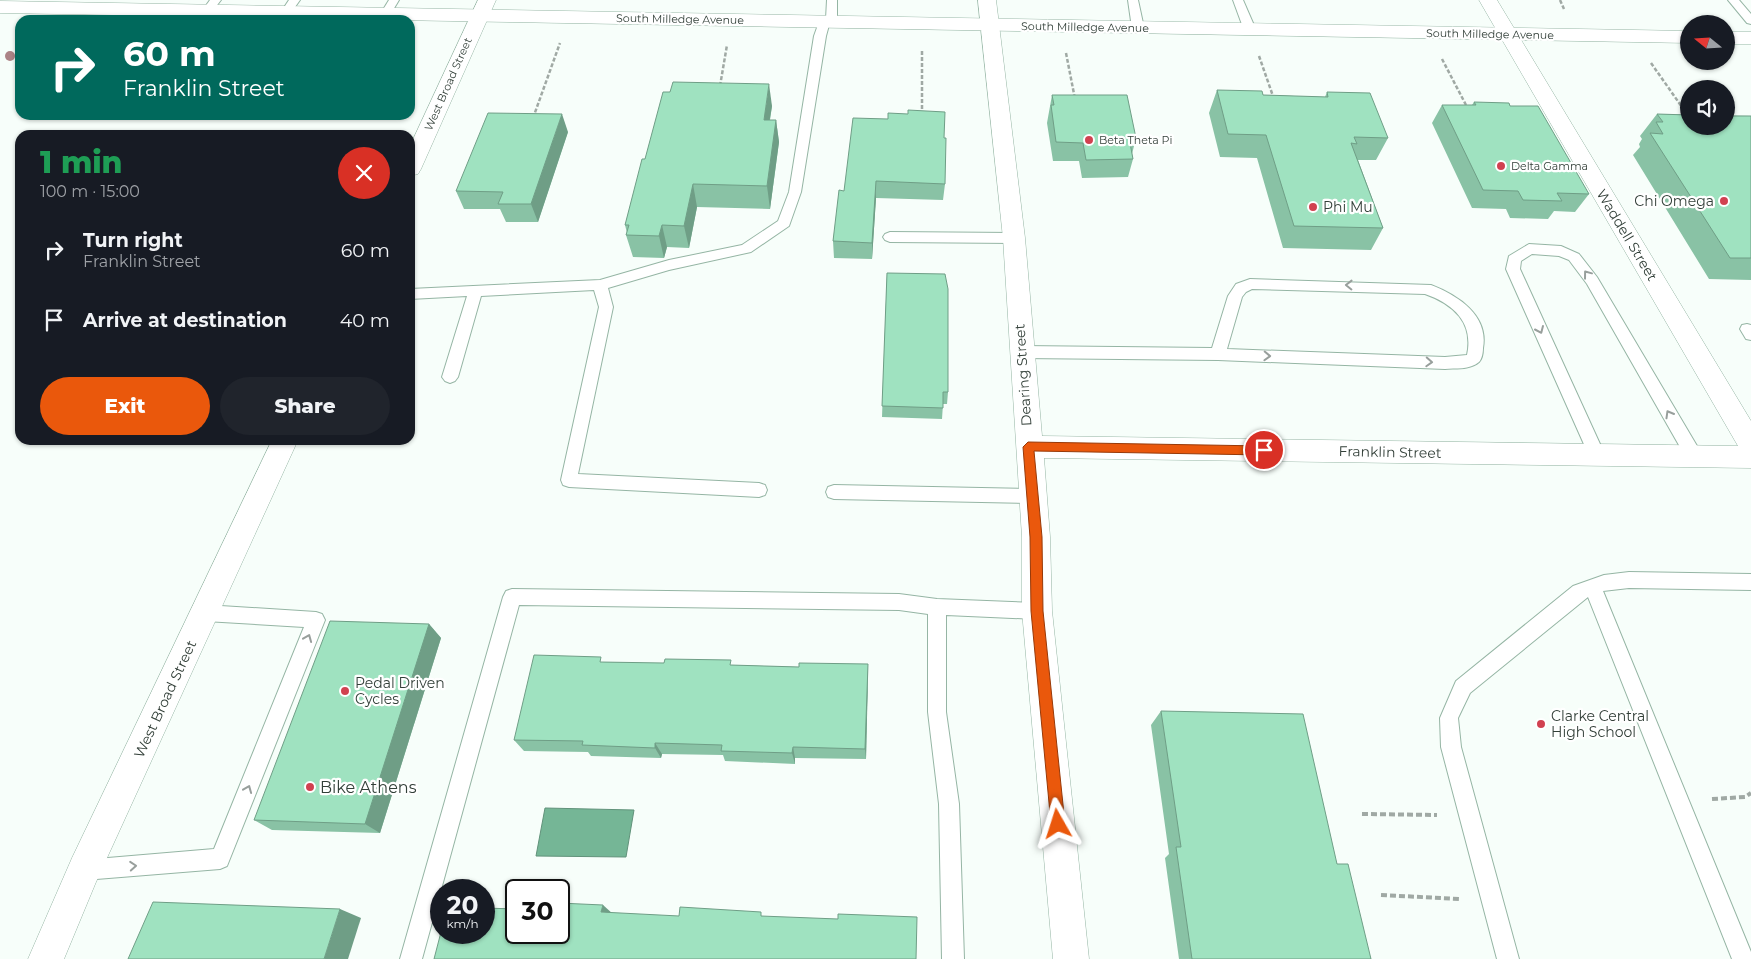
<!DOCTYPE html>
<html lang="en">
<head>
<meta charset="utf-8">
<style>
	:root { --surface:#171b24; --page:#20242c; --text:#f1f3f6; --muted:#9ea1a6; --accent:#ea580c }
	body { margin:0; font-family:Montserrat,sans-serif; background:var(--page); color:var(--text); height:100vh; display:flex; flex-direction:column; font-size:19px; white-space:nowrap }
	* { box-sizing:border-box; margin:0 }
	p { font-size:16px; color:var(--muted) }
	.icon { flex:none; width:28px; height:28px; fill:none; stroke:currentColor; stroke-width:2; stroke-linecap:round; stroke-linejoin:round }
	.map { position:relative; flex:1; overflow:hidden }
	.side { position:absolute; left:15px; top:130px; width:400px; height:315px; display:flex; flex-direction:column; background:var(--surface); border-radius:15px; box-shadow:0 1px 4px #0004 }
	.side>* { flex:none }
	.top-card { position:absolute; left:15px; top:15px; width:400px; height:105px; border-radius:15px; box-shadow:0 1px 4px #0004; background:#00695c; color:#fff; overflow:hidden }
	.needle { width:32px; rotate:288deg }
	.buttons { position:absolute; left:1680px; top:15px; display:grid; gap:10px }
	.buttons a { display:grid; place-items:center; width:55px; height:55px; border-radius:50%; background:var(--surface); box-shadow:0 1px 4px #0004; font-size:25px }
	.speed { position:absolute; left:430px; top:879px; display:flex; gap:10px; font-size:25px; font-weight:700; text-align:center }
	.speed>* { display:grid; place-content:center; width:65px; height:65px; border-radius:50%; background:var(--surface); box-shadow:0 1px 4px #0004; line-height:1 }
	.speed small { font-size:12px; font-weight:400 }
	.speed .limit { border:2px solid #111; border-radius:8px; background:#fff; color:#111 }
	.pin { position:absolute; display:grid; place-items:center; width:42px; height:42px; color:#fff; margin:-21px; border:2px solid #fff; border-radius:50%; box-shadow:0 1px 5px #0007 }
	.me { position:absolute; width:55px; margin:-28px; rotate:354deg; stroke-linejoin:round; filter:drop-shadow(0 0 4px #0008) }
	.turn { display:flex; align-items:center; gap:18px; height:105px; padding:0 25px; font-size:22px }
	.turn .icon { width:65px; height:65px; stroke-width:2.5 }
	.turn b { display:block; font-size:35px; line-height:42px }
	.round { display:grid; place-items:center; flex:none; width:52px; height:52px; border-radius:26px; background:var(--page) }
	.summary { display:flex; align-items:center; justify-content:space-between; height:85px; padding:0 25px }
	h1 { font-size:30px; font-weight:800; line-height:38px; color:#1e9e55 }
	.action { display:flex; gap:10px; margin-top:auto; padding:10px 25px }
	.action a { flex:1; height:58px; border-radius:30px; background:var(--accent); color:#fff; font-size:20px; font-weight:800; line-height:58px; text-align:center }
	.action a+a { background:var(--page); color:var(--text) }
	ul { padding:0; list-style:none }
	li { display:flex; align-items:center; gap:15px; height:70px; padding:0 25px }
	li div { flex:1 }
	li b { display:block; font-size:19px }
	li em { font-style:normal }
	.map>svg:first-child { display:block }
	.water { fill:#75b696; stroke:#61927a }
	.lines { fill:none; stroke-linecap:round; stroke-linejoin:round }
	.service-casing { stroke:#95b5a4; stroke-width:2 }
	.minor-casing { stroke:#95b5a4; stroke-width:1 }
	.secondary-casing { stroke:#95b5a4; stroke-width:1 }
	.primary-casing { stroke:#95b5a4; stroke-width:1 }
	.path-far1 { stroke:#a0a9a4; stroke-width:2.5; stroke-dasharray:4 2; stroke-linecap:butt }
	.path { stroke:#a0a9a4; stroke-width:4; stroke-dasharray:6 3; stroke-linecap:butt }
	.service { fill:#fff; fill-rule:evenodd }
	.minor { fill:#fff; fill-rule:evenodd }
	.secondary { fill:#fff; fill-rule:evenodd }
	.primary { fill:#fff; fill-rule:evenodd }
	.tree { fill:#ac8386 }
	.wall { fill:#89c2a5 }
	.shaded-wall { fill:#6f9e86 }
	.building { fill:#9fe2c0; stroke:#6f9e86 }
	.oneway { stroke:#989f9c }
	.route { fill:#ea580c; stroke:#983908 }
	.poi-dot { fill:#d14150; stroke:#fff; stroke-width:2 }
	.labels { text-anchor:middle; stroke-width:4.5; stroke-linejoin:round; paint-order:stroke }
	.far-street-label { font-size:11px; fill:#323f38; stroke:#fff }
	.far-poi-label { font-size:11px; fill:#323f38; stroke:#fff; text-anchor:start }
	.poi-label { font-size:14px; fill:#323f38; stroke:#fff; text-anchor:start }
	.street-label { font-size:14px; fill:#323f38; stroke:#fff }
	.near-poi-label { font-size:16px; fill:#323f38; stroke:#fff; text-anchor:start }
</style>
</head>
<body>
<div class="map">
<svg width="1751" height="959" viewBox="0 0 1751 959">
	<rect width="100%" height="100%" fill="#f7fefa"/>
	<!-- water -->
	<path class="water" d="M545 808 634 810 626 857 536 856Z"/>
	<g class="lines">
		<!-- service casing -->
		<g class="service-casing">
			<g id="service">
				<path d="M210 0H221L211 13H203L202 11Z"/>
				<path d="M289 0H300L290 14H282L281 12Z"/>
				<path d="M389 0H399L390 15H382L381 13Z"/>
				<path d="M827 0H837V22L835 24 829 25 826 36 801 192 789 226 751 252 669 270 608 288 613 307 578 474 759 483 765 485 767 490 765 495 759 497 569 487 563 485 561 480 599 307 594 290 481 296 458 377 455 381 450 383 445 381 442 377 467 296 410 299V289L600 280 669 260 742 245 778 221 789 192 814 36 819 22 826 19Z"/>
				<path d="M1128 0H1138L1144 28 1142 30H1134L1132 28Z"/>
				<path d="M1233 0H1243L1256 30 1254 32H1246L1244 30Z"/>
				<path d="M1728 0H1739L1751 14V24L1747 23Z"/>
				<path d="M890 232 1014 233 1019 235 1021 238 1019 241 1014 243 890 242 885 240 883 237 885 234Z"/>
				<path d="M1529 244 1561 246 1579 254 1597 277 1700 451 1702 456 1700 461 1694 463 1688 461 1587 284 1569 260 1559 256 1532 254 1521 261 1520 269 1605 455 1603 460 1597 462 1591 460 1506 269 1509 256Z"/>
				<path d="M1250 279 1431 285C1457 295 1489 315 1483 348 1483 352 1482 359 1479 362 1470 370 1455 368 1445 369L1218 360 1022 358 1017 356 1015 352 1017 348 1022 346 1212 348 1228 296 1236 284ZM1252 289 1425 294C1454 304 1474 323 1467 355L1445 357 1227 349 1242 297 1246 292Z"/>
				<path d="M1747 324 1751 325V340L1746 339 1740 329 1742 325Z"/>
				<path d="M834 485 1033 489 1039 491 1041 496 1039 501 1033 503 834 499 828 497 826 492 828 487Z"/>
				<path d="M1629 572 1751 574V590L1629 588 1603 591 1751 952V959H1732L1588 597 1470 693 1458 718 1461 747 1519 959H1497L1441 747 1440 718 1456 681 1573 586 1604 575Z"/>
				<path d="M512 589 899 594 937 599 1037 603 1043 605 1046 611 1043 617 1037 619 946 615V712L959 804 964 959H942L939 804 928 712V614L899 610 519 605 422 959H400L503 597 506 591Z"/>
				<path d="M205 605 316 612 322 614 325 620 227 866 220 869 84 880 77 877 74 870 77 863 84 860 214 849 304 627 205 621 199 619 196 613 199 607Z"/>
			</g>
		</g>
		<!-- minor casing -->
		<g class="minor-casing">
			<path id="minor" d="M978 0H996L1025 238 1042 436 1738 446 1479 0H1497L1751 421V468L1044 458 1050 537 1052 611 1089 959H1053L1022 611V537L1003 238Z"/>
		</g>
		<!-- secondary casing -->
		<g class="secondary-casing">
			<g id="secondary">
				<path d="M0 1 1689 31V43L0 13Z"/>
				<rect x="1726" y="32" width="25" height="12"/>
			</g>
		</g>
		<!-- primary casing -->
		<g class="primary-casing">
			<g id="primary">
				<path d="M478 0H496L421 169 418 174 410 176V146Z"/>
				<path d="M272 440H298L96 882 64 959H28L72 858Z"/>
			</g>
		</g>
		<!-- path-far1 -->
		<g class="path-far1">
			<path d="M1560 0 1564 9"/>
			<path d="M922 51V115"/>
			<path d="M1066 53 1075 99"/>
			<path d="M1259 56 1274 99"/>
			<path d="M1442 59 1466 105"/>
			<path d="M1651 63 1689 117"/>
			<path d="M720 86 727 45"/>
			<path d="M533 118 560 43"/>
		</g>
		<!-- path -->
		<g class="path">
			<path d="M1712 799 1745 797 1751 793"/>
			<path d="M1362 814 1437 815"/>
			<path d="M1381 895 1460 899"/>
		</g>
		<!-- service -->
		<use href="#service" class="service"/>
		<!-- minor -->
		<use href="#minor" class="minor"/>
		<!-- secondary -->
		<use href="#secondary" class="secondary"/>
		<!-- primary -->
		<use href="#primary" class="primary"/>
	</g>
	<!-- trees -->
	<circle class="tree" cx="10" cy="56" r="5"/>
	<!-- wall -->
	<g class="wall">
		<path d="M1217 90 1263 95 1325 97 1327 92 1388 138 1376 160H1358L1383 228 1371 250 1283 248 1257 158 1220 157 1209 113Z"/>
		<path d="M1052 95 1136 138 1132 154 1133 159 1128 177 1082 178 1079 161H1053L1047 123Z"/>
		<path d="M1474 102 1510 106 1589 194 1575 212 1554 211 1548 219 1510 218 1506 209 1472 208 1432 123 1442 105H1472Z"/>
		<path d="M772 106 770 120H776L779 142 770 209 697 207 689 248 667 247 664 258 633 257 626 235 627 233 625 225 645 159Z"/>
		<path d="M1657 114 1751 116V280L1709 279 1633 155 1640 147 1639 144 1642 139 1640 136Z"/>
		<path d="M568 132 538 222H506L500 209H464L456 191Z"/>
		<path d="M944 138 945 184 943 200 876 198 872 259 834 258 833 241 844 191Z"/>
		<path d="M887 273 948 392 947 404H943L942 419 882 417Z"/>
		<path d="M429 624 441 638 380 833 272 830 254 820Z"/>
		<path d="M604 662 799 667 868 664 866 759 795 758V764L725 761 723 755 662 754 661 758 591 756 588 752 524 751 514 740Z"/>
		<path d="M1161 711 1337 864 1371 959H1179L1165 858 1169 854 1151 725Z"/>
	</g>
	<!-- shaded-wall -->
	<g class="shaded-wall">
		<path d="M769 84 772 106 766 142 764 120Z"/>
		<path d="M562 114 568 132 538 222 531 204Z"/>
		<path d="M776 120 779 142 770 209 767 186Z"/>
		<path d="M876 181V198L872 259V243Z"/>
		<path d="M693 184 697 207 689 248 684 226Z"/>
		<path d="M662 225 667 247 664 258 659 236Z"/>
		<path d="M429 624 441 638 380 833 365 824Z"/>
		<path d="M868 664V677L866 759 865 749Z"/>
		<path d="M655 743 662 754 661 758 655 748Z"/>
		<path d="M793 747 795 758V764L792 753Z"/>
		<path d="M603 905 613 914 601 912Z"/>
		<path d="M340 909 361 918 348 959H324Z"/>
	</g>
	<!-- building -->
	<g class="building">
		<path d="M673 82 769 84 764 120H776L767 186 693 184 684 226 662 225 659 236 626 235 629 225H625L642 159H645L663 92H670Z"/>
		<path d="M1217 90 1262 91 1263 95 1328 97 1327 92 1370 93 1388 138 1354 137 1357 144 1351 143 1383 228 1294 226 1266 135 1228 134Z"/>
		<path d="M1052 95H1127L1136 138H1129L1133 159 1086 160 1083 143 1056 142 1051 105H1054Z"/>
		<path d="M1474 102 1509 103 1510 106H1538L1589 194 1557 193 1562 201 1523 200 1518 191 1483 190 1442 105H1476Z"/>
		<path d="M908 110 945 112 944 138H946L945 184 876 181 872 243 833 241 839 190 844 191 853 118 888 119V113L908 114Z"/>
		<path d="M488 113 562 114 531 204H498L503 192 456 191Z"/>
		<path d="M1657 114 1689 115V126H1726V116H1751V258H1730L1650 133 1663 134 1656 122H1663Z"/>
		<path d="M887 273 945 274 948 289V392H943V408L882 406Z"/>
		<path d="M330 621 429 624 365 824 254 820Z"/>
		<path d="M534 655 601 657 600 662 664 663 665 659 731 660 730 665 799 667V663L868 664 865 749 793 747 792 753 721 751 722 745 655 743V748L582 745 583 741 514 740Z"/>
		<path d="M1161 711 1303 714 1337 864H1348L1371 959H1192L1176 847H1181Z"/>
		<path d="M153 902 340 909 324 959H128Z"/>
		<path d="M559 903 603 905 601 912 679 916 680 907 761 912V916L838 919V914L917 917 916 959H434L441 932H484V908L516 909V932H559Z"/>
	</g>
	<!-- one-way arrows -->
	<defs><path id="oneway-chevron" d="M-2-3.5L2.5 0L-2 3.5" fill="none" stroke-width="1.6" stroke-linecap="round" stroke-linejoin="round" transform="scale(1.25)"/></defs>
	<g class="oneway">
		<use href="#oneway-chevron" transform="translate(1587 274) rotate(-127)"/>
		<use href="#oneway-chevron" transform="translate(1349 285) rotate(-179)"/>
		<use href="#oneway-chevron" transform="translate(1540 330) rotate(66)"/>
		<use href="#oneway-chevron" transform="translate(1267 356) rotate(2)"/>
		<use href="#oneway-chevron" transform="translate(1429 362) rotate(3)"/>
		<use href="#oneway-chevron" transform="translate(1669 414) rotate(-120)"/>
		<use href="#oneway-chevron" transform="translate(308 638) rotate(-68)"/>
		<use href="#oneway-chevron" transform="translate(248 789) rotate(-68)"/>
		<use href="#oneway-chevron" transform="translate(133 866) rotate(-4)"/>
	</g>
	<!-- route -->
	<path class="route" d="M1028 442 1264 446 1269 450 1264 455 1034 451 1042 537 1043 611 1065 824 1063 829 1058 831 1053 829 1051 824 1031 611 1030 537 1023 447Z"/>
	<!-- markers -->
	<g class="poi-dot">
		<circle cx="1089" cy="140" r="5"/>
		<circle cx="1501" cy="166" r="5"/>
		<circle cx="1724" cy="201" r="5"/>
		<circle cx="1313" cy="207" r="5"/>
		<circle cx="345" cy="691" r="5"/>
		<circle cx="1541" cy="724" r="5"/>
		<circle cx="310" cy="787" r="5"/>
	</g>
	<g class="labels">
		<!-- far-street labels -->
		<g class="far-street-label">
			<text transform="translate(680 19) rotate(1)" y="4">South Milledge Avenue</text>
			<text transform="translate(1085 27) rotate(1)" y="4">South Milledge Avenue</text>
			<text transform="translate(1490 34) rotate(1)" y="4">South Milledge Avenue</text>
			<text transform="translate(448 84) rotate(-66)" y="4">West Broad Street</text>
		</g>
		<!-- far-poi labels -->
		<g class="far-poi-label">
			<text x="1099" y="144">Beta Theta Pi</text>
			<text x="1511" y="170">Delta Gamma</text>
		</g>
		<!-- poi labels -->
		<g class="poi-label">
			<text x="1714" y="206" text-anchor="end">Chi Omega</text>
			<text x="1323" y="212">Phi Mu</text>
			<text x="355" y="688">Pedal Driven<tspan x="355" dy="16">Cycles</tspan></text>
			<text x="1551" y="721">Clarke Central<tspan x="1551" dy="16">High School</tspan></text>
		</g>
		<!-- street labels -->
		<g class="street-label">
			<text transform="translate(1627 235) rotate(59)" y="5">Waddell Street</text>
			<text transform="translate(1023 375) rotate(-94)" y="5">Dearing Street</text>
			<text transform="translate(1390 452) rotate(1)" y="5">Franklin Street</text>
			<text transform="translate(165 699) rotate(-65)" y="5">West Broad Street</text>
		</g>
		<!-- near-poi labels -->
		<g class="near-poi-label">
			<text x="320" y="793">Bike Athens</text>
		</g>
	</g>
</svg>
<div class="buttons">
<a><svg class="needle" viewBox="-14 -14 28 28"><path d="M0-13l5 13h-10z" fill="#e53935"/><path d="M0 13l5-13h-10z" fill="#9ea1a6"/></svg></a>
<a><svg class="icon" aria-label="sound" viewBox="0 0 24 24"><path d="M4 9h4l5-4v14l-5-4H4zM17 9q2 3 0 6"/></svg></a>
</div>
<div class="speed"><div>20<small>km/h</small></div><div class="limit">30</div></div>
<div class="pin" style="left:1264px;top:450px;background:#d93025"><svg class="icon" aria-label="arrive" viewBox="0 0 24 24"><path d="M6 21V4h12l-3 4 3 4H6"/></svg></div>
<svg class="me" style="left:1058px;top:824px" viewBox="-20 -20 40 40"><path d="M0-17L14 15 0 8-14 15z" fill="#ea580c" stroke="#fff" stroke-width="4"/></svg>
<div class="top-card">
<div class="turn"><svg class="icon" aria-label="right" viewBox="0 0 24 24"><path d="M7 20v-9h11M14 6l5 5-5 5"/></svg><div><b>60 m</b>Franklin Street</div></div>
</div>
<section class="side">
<div class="summary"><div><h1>1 min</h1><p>100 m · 15:00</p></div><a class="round" style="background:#d93025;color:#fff"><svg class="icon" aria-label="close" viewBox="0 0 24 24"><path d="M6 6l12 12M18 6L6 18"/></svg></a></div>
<ul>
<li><svg class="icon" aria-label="right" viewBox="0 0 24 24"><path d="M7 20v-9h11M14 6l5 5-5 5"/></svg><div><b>Turn right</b><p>Franklin Street</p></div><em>60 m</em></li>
<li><svg class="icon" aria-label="arrive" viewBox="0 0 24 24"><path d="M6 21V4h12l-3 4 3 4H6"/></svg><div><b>Arrive at destination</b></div><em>40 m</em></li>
</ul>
<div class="action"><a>Exit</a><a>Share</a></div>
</section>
</div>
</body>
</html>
